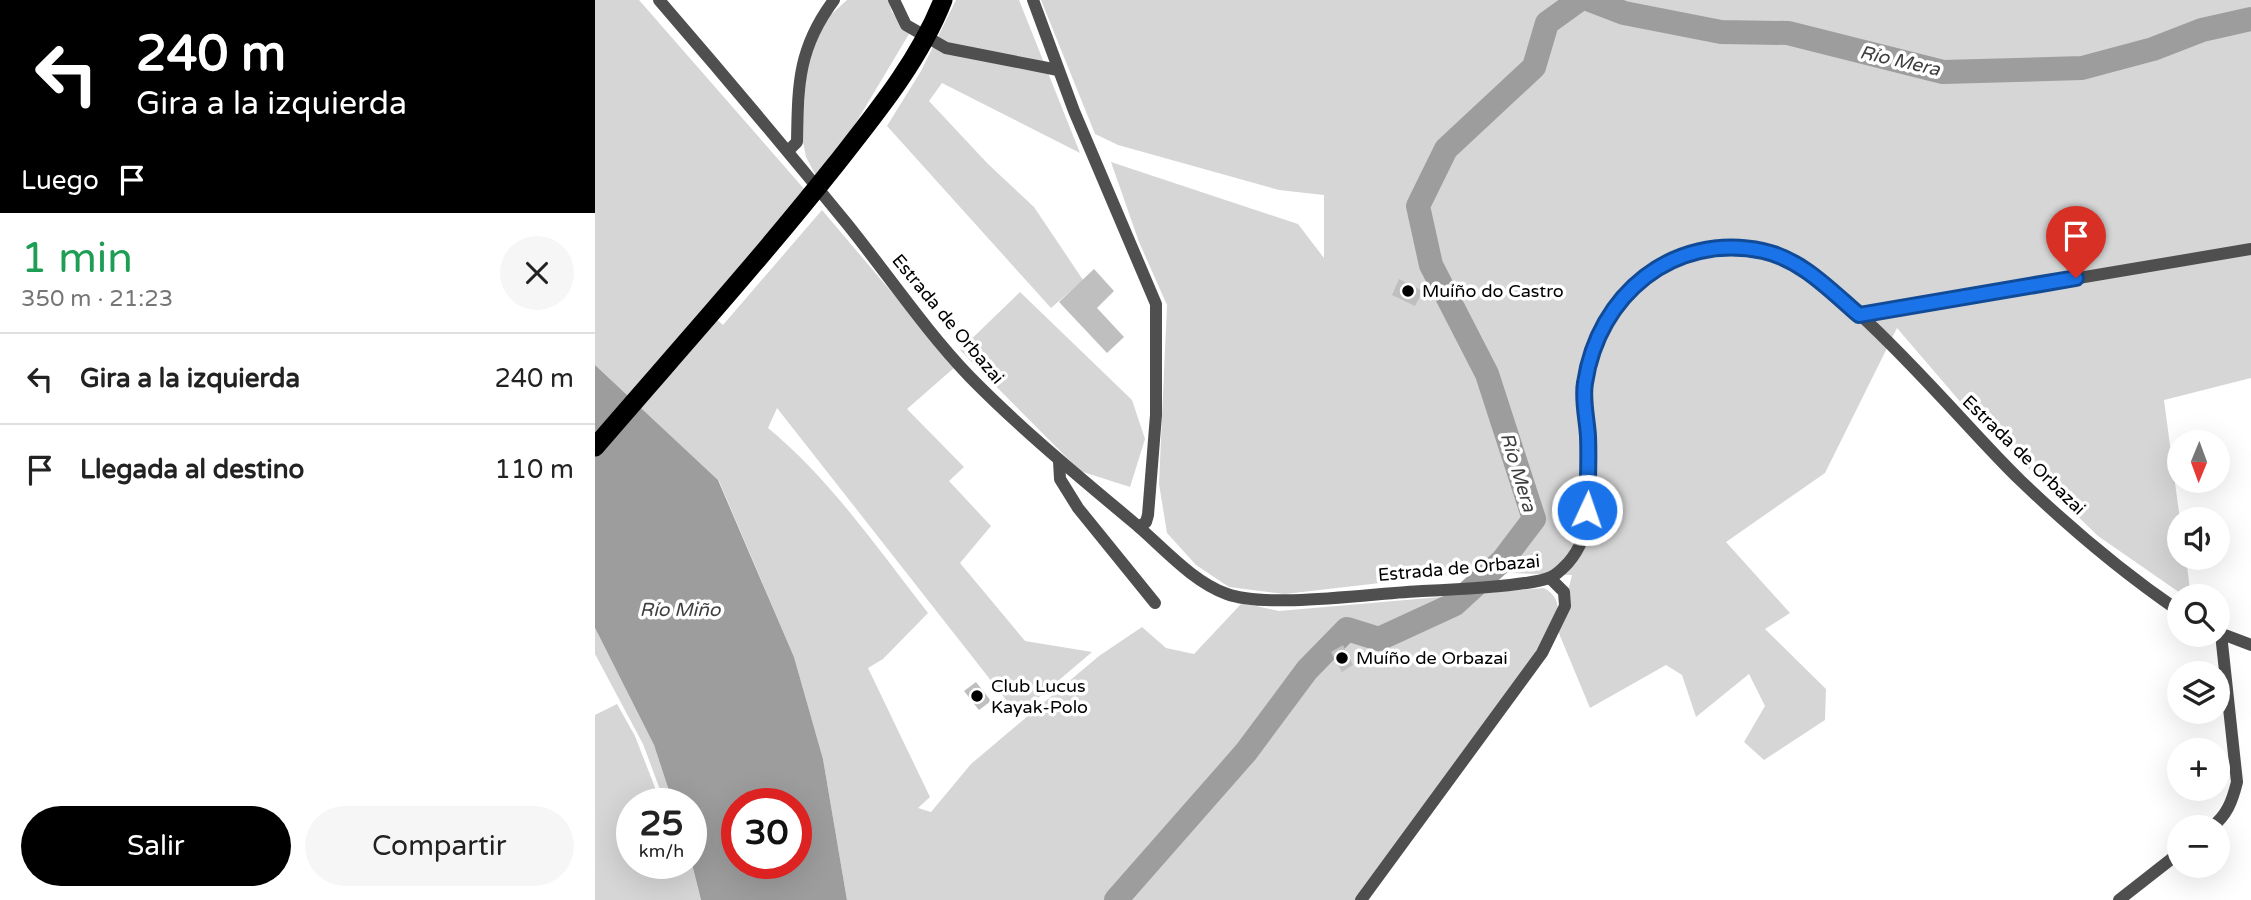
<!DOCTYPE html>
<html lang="es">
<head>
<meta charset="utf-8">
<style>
	:root { --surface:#fff; --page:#f6f6f6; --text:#222; --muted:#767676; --line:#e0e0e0; --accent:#000 }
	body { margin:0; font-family:"Varela Round",sans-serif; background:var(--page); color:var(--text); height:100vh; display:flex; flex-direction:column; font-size:26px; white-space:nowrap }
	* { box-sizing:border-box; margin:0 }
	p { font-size:23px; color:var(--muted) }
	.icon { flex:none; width:38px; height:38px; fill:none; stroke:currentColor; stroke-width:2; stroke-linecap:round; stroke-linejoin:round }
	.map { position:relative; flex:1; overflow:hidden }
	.sheet { display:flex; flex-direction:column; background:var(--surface); width:595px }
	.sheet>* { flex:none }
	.banner { background:#000; color:#fff; overflow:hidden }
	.needle { width:46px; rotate:181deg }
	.tools { position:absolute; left:1572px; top:430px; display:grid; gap:14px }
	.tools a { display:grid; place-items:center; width:63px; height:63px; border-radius:50%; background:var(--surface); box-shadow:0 7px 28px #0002; font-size:35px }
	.speed { position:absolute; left:21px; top:788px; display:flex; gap:14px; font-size:35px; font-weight:700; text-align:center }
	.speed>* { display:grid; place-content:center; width:91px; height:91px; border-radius:50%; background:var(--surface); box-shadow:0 7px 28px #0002; line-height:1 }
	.speed small { font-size:18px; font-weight:400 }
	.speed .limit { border:10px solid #d22; background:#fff; color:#111 }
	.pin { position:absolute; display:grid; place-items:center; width:60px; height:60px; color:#fff; margin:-72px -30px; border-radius:50% 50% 50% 0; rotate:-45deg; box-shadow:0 0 7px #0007 }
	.pin .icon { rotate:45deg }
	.me { position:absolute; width:77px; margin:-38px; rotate:3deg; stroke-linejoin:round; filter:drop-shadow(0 0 5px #0008) }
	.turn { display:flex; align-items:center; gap:24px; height:147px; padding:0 21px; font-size:32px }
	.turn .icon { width:91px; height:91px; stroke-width:2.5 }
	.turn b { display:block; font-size:49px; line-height:60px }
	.then { display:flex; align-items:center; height:66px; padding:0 21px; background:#0003; gap:14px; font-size:26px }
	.round { display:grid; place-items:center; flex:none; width:74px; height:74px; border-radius:37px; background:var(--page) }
	.head { display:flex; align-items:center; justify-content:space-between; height:119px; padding:0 21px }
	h1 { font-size:42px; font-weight:600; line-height:52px; color:#1e9e55 }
	.action { display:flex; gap:14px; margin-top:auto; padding:14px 21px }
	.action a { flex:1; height:80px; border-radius:42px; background:var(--accent); color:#fff; font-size:28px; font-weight:600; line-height:80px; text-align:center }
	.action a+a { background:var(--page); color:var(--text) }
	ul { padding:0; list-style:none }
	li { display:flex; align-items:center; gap:21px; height:91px; padding:0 21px; border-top:2px solid var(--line) }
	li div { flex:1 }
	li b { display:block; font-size:26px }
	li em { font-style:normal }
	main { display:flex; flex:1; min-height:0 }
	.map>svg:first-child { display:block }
	.green { fill:#d6d6d6 }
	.water { fill:#9d9d9d; fill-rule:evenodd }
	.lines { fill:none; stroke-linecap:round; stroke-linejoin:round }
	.river { stroke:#9d9d9d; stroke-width:24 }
	.building { fill:#bfbfbf }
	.minor { stroke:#4f4f4f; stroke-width:12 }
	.trunk { stroke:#000; stroke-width:19 }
	.route-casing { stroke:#114b97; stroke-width:18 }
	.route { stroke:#1a73e8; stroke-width:12 }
	.poi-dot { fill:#000; stroke:#fff; stroke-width:2.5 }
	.labels { text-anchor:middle; stroke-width:7; stroke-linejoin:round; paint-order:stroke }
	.poi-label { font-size:18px; fill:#000; stroke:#fff; text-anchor:start }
	.street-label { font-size:18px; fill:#000; stroke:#fff }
	.water-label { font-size:19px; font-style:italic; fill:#3e3e3e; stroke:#fff }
</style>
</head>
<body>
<main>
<section class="sheet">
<div class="banner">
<div class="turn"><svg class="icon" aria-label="left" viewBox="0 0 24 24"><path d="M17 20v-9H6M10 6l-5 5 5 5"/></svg><div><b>240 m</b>Gira a la izquierda</div></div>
<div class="then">Luego<svg class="icon" aria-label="arrive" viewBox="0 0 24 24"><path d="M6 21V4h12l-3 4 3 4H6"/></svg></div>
</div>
<div class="head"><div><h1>1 min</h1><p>350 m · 21:23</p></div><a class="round"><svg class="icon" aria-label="close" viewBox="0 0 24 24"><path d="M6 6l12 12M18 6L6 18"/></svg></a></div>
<ul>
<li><svg class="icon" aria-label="left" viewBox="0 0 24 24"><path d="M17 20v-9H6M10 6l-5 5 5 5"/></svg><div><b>Gira a la izquierda</b></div><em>240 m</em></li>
<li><svg class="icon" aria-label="arrive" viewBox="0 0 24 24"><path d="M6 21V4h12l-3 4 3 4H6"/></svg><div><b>Llegada al destino</b></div><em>110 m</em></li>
</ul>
<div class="action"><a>Salir</a><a>Compartir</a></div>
</section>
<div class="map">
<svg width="1656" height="900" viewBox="0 0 1656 900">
	<rect width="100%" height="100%" fill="#fff"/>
	<!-- green -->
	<g class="green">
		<path d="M0 0H44L210 190 110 309 128 325 227 210 360 367 312 409 369 467 354 481 396 526 365 563 430 641 497 652 423 715 182 408 173 428C236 480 283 549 333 613L288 659 273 668 335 797 323 808 336 812 376 764 504 656 547 627 571 648 599 654 647 603 684 611 949 588C977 604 955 629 944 651L761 900H252L228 759 199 657 124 481 0 365Z"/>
		<path d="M252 0H293L297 12 314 34 259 126 221 176 211 157 207 137 212 60 230 20Z"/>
		<path d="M361 0H424L485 153 347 83 334 101 393 164 439 207 488 280 456 308 292 126 326 71Z"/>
		<path d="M446 0H1656V378L1569 400 1585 520 1584 558H1591L1596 597H1591L1503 536 1368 405 1302 328 1230 473 1131 542 1195 613 1170 629 1231 689 1230 720 1169 760 1149 742 1170 706 1154 674 1101 717 1087 675 1071 665 995 708 963 631 977 575 880 572 690 594 634 587 601 565 572 533 564 484 572 305 544 242 516 162 703 224 729 258V195L684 190 523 145 500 134Z"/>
		<path d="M425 292 537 400 550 439 535 487 485 471 365 350Z"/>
		<path d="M0 628 59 745 78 803H70L48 744 0 654Z"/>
		<path d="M22 704 40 736 66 803H37V863H96V860L106 900H0V715Z"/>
	</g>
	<!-- water -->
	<path class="water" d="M0 365 123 480 199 657 228 759 252 900H106L96 860V803H78L59 745 0 628ZM142 803H201V863H142Z"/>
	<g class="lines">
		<!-- river -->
		<g class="river">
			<path d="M995 0 1029 13 1126 32 1193 33 1348 72 1487 68 1558 49 1607 30 1656 19"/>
			<path d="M521 900 651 752 712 670 752 629 784 639 860 604 908 560 939 519 892 374 836 265 823 206 851 149 939 67 952 23 984 0"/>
		</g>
	</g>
	<!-- building -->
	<g class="building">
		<path d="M499 269 519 291 502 308 529 337 512 353 464 302Z"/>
		<path d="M804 279 828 291 820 306 797 295Z"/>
		<path d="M748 645 758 665 747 672 736 652Z"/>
		<path d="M381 682 396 701 384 710 369 691Z"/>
	</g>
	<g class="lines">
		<!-- minor -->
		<g class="minor">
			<path d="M64 0C128 74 191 149 253 225 293 275 331 331 375 377 426 429 482 475 538 522 567 546 596 581 632 594 673 609 780 593 827 591 852 590 937 586 956 577 963 574 968 568 973 563 1014 517 983 437 990 383 1000 296 1079 232 1167 251 1242 267 1365 423 1425 480 1475 528 1527 572 1584 611"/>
			<path d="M299 0 311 25 351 48 463 70"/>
			<path d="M438 0 479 111 561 304V415L553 515 551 522 544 527"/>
			<path d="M193 151 202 142C203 84 203 48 239 0"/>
			<path d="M1264 315 1656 249"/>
			<path d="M464 461 465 479 483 508 560 603"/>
			<path d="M1622 632 1656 645"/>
			<path d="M1616 828C1632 815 1637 802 1642 782L1626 634"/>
			<path d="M766 900 947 653 970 606 969 592 955 578"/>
			<path d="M1524 900 1584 853"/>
		</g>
		<!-- trunk -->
		<path class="trunk" d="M0 447C81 353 164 261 241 164 281 113 324 61 348 0"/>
	</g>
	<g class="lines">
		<!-- route casing -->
		<g class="route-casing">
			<path id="route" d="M992 510C993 485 994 461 993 436 992 419 987 399 990 383 1003 295 1078 232 1168 251 1206 259 1235 290 1264 315L1481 278"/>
		</g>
		<!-- route -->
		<use href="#route" class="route"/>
	</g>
	<!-- markers -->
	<g class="poi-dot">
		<circle cx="813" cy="291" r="7"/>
		<circle cx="747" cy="658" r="7"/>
		<circle cx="382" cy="696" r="7"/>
	</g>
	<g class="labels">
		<!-- poi labels -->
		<g class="poi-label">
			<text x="827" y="297">Muíño do Castro</text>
			<text x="761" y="664">Muíño de Orbazai</text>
			<text x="396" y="692">Club Lucus<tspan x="396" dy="21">Kayak-Polo</tspan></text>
		</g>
		<!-- street labels -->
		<g class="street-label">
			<text transform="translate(353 319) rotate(50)" y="6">Estrada de Orbazai</text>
			<text transform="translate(1429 455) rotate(44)" y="6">Estrada de Orbazai</text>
			<text transform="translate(864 568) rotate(-5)" y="6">Estrada de Orbazai</text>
		</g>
		<!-- water labels -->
		<g class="water-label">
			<text transform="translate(1305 60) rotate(13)" y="7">Río Mera</text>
			<text transform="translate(924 472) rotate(73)" y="7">Río Mera</text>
			<text x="85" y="616">Río Miño</text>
		</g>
	</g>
</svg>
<div class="tools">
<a><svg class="needle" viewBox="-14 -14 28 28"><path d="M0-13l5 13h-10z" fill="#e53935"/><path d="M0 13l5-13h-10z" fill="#767676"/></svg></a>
<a><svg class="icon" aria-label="sound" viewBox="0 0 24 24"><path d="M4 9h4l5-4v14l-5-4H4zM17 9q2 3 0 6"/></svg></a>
<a><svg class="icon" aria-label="search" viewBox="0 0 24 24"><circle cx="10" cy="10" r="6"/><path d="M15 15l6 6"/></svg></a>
<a><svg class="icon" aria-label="layers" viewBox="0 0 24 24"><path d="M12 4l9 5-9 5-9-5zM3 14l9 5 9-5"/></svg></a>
<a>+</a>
<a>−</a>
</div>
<div class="speed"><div>25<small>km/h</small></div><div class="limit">30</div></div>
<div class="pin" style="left:1481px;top:278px;background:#d93025"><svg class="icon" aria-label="arrive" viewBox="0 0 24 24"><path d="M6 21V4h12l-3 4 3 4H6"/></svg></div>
<svg class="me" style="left:992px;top:510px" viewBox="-20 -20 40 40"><circle r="17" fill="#1a73e8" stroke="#fff" stroke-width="3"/><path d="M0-11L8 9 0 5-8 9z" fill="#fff"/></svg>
</div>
</main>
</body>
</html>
